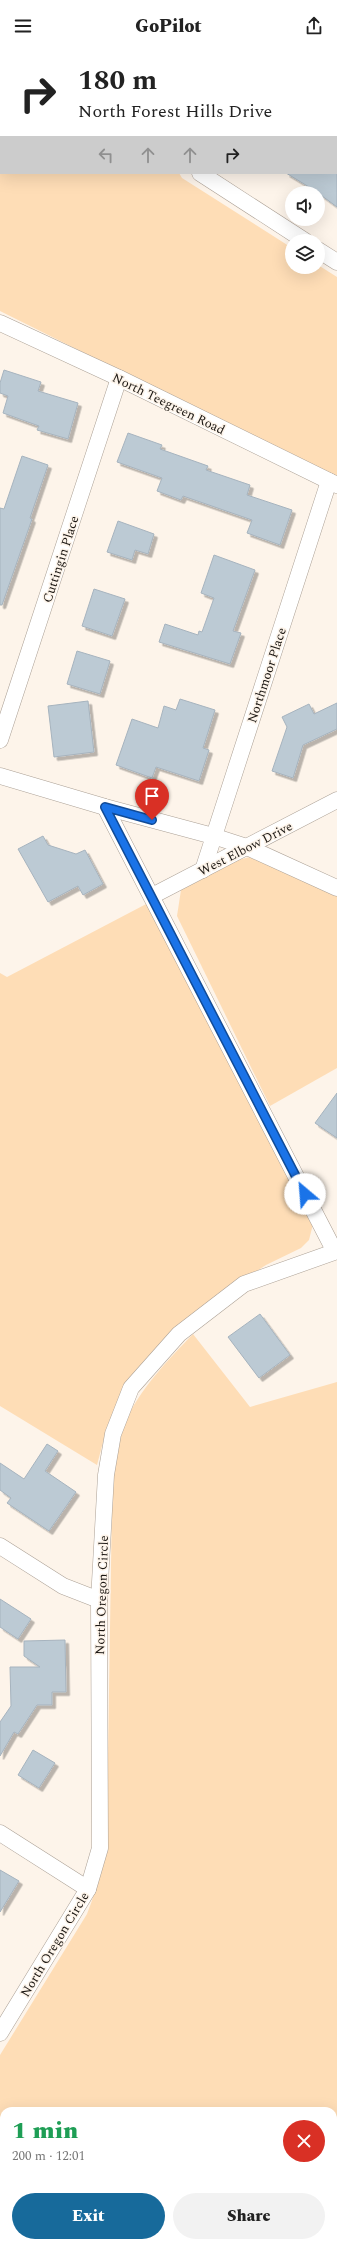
<!DOCTYPE html>
<html lang="en">
<head>
<meta charset="utf-8">
<style>
	:root { --surface:#fff; --page:#f2f2f2; --text:#222; --muted:#767676; --accent:#176a9b }
	body { margin:0; font-family:Spectral,serif; background:var(--page); color:var(--text); height:100vh; display:flex; flex-direction:column; font-size:15px; white-space:nowrap }
	* { box-sizing:border-box; margin:0 }
	p { font-size:13px; color:var(--muted) }
	.icon { flex:none; width:22px; height:22px; fill:none; stroke:currentColor; stroke-width:2; stroke-linecap:round; stroke-linejoin:round }
	.map { position:relative; flex:1; overflow:hidden }
	.details { position:absolute; left:0px; top:2055px; width:337px; height:140px; display:flex; flex-direction:column; background:var(--surface); border-radius:12px 12px 0 0; box-shadow:0 4px 16px #0002 }
	.details>* { flex:none }
	.top-card { position:absolute; left:0px; top:0px; width:337px; height:122px; box-shadow:0 4px 16px #0002; background:#fff; color:var(--text); overflow:hidden }
	.buttons { position:absolute; left:285px; top:134px; display:grid; gap:8px }
	.buttons a { display:grid; place-items:center; width:40px; height:40px; border-radius:50%; background:var(--surface); box-shadow:0 4px 16px #0002; font-size:20px }
	.pin { position:absolute; display:grid; place-items:center; width:34px; height:34px; color:#fff; margin:-41px -17px; border-radius:50% 50% 50% 0; rotate:-45deg; box-shadow:0 0 4px #0007 }
	.pin .icon { rotate:45deg }
	.me { position:absolute; width:44px; margin:-22px; rotate:333deg; stroke-linejoin:round; filter:drop-shadow(0 0 3px #0008) }
	.turn { display:flex; align-items:center; gap:14px; height:84px; padding:0 12px; font-size:18px }
	.turn .icon { width:52px; height:52px; stroke-width:2.5 }
	.turn b { display:block; font-size:28px; line-height:34px }
	.lanes { display:flex; align-items:center; height:38px; padding:0 12px; background:#0003; justify-content:center; gap:20px; direction:ltr }
	.lanes .off { opacity:.35 }
	.round { display:grid; place-items:center; flex:none; width:42px; height:42px; border-radius:21px; background:var(--page) }
	.headline { display:flex; align-items:center; justify-content:space-between; height:68px; padding:0 12px }
	h1 { font-size:24px; font-weight:800; line-height:30px; color:#1e9e55 }
	.action { display:flex; gap:8px; margin-top:auto; padding:8px 12px }
	.action a { flex:1; height:46px; border-radius:24px; background:var(--accent); color:#fff; font-size:16px; font-weight:800; line-height:46px; text-align:center }
	.action a+a { background:var(--page); color:var(--text) }
	header { display:flex; justify-content:space-between; align-items:center; height:52px; padding:0 12px; background:var(--surface); font-size:18px; font-weight:800 }
	.map>svg:first-child { display:block }
	.green { fill:#feddb6; fill-rule:evenodd }
	.building { fill:#bccad4; stroke:#a6b3be; filter:url(#shadow) }
	.lines { fill:none; stroke-linecap:round; stroke-linejoin:round }
	.street-casing { stroke:#aca196; stroke-width:17 }
	.street { stroke:#fff; stroke-width:16 }
	.route-casing { stroke:#114b97; stroke-width:10 }
	.route { stroke:#1a73e8; stroke-width:7 }
	.labels { text-anchor:middle; stroke-width:3; stroke-linejoin:round; paint-order:stroke }
	.street-label { font-size:13px; fill:#1b1713; stroke:#fdf4ea }
</style>
</head>
<body>
<header><svg class="icon" aria-label="menu" viewBox="0 0 24 24"><path d="M4 6h16M4 12h16M4 18h16"/></svg>GoPilot<svg class="icon" aria-label="share" viewBox="0 0 24 24"><path d="M12 15V3M7 8l5-5 5 5M5 13v7h14v-7"/></svg></header>
<div class="map">
<svg width="337" height="2195" viewBox="0 0 337 2195">
	<defs>
		<filter id="shadow"><feDropShadow dx="3.5" dy="3.5" stdDeviation="0" flood-color="#0004"/></filter>
	</defs>
	<rect width="100%" height="100%" fill="#fdf4ea"/>
	<!-- green -->
	<g class="green">
		<path d="M0 0 139 1H1V121H179L182 126 292 196V215H318V213L337 225V427L0 259Z"/>
		<path d="M250 805 337 843V1016L270 1054 177 864 181 838 238 808Z"/>
		<path d="M150 850 313 1172 309 1188 301 1196 266 1213 231 1236 124 1340 107 1375 97 1413 0 1354V921L7 925Z"/>
		<path d="M193 1282 250 1355 337 1330V2195H0V2003L87 1862C100 1830 104 1799 107 1765L112 1451C114 1425 114 1396 124 1372 140 1337 167 1309 193 1282ZM4 2059H333V2191H4Z"/>
	</g>
	<!-- building -->
	<g class="building">
		<path d="M286 121H337V155L314 138Z"/>
		<path d="M4 318 41 330 38 339 78 351 68 387 37 378 39 374 3 361 8 344 0 341V331Z"/>
		<path d="M128 381 162 393 160 397 208 414 206 418 250 433 247 443 292 458 280 493 247 481 252 468 183 444 181 448 157 439 162 426 117 410Z"/>
		<path d="M22 404 48 413 30 466 32 467 2 553H0V456L4 457Z"/>
		<path d="M118 469 154 482 148 502 135 498 132 508 107 500Z"/>
		<path d="M214 503 255 518 233 579 241 581 230 612 159 590 165 572 198 583 199 579 202 580 214 546 201 541Z"/>
		<path d="M94 537 125 547 112 584 82 574Z"/>
		<path d="M77 599 110 609 100 642 67 632Z"/>
		<path d="M180 647 215 658 203 696 209 698 199 729 156 715 152 726 116 713 132 667 158 676 164 654 176 658Z"/>
		<path d="M88 649 94 700 54 705 48 654Z"/>
		<path d="M337 651V677L303 693 293 726 272 719 287 675 282 665 309 652 314 662Z"/>
		<path d="M43 784 48 793 76 802 85 798 103 832 83 843 78 834 48 850 18 797Z"/>
		<path d="M337 1041V1086L315 1071Z"/>
		<path d="M260 1262 290 1303 259 1326 228 1285Z"/>
		<path d="M47 1392 58 1399 45 1419 76 1440 49 1479 7 1451 11 1446 0 1438V1411L24 1427Z"/>
		<path d="M0 1547 31 1567 18 1587 0 1575Z"/>
		<path d="M65 1588 66 1640H52V1653H37L18 1682 14 1680 0 1704V1670L11 1654 10 1615H40L24 1604V1589Z"/>
		<path d="M33 1698 55 1711 39 1736 18 1723Z"/>
		<path d="M0 1818 19 1829 0 1860Z"/>
	</g>
	<g class="lines">
		<!-- street casing -->
		<g class="street-casing">
			<g id="street">
				<path d="M242 1 243 0"/>
				<path d="M200 121 305 189"/>
				<path d="M318 198 337 210"/>
				<path d="M0 271 119 326 337 433"/>
				<path d="M0 688 119 326"/>
				<path d="M0 724 105 755 213 784 247 795 337 836"/>
				<path d="M105 755 334 1198"/>
				<path d="M203 818 329 429"/>
				<path d="M152 844 337 748"/>
				<path d="M0 1494 63 1534 99 1548"/>
				<path d="M0 1781 88 1837"/>
				<path d="M0 1981 88 1837 100 1796 99 1548 106 1423 113 1382 131 1336 179 1282 244 1232 337 1199"/>
			</g>
		</g>
		<!-- street -->
		<use href="#street" class="street"/>
	</g>
	<g class="lines">
		<!-- route casing -->
		<g class="route-casing">
			<path id="route" d="M152 768 105 755 305 1142"/>
		</g>
		<!-- route -->
		<use href="#route" class="route"/>
	</g>
	<g class="labels">
		<!-- street labels -->
		<g class="street-label">
			<text transform="translate(169 351) rotate(26)" y="5">North Teegreen Road</text>
			<text transform="translate(60 507) rotate(-72)" y="5">Cuttingin Place</text>
			<text transform="translate(266 623) rotate(-72)" y="5">Northmoor Place</text>
			<text transform="translate(245 796) rotate(-27)" y="5">West Elbow Drive</text>
			<text transform="translate(101 1543) rotate(-88)" y="5">North Oregon Circle</text>
			<text transform="translate(54 1892) rotate(-59)" y="5">North Oregon Circle</text>
		</g>
	</g>
</svg>
<div class="buttons">
<a><svg class="icon" aria-label="sound" viewBox="0 0 24 24"><path d="M4 9h4l5-4v14l-5-4H4zM17 9q2 3 0 6"/></svg></a>
<a><svg class="icon" aria-label="layers" viewBox="0 0 24 24"><path d="M12 4l9 5-9 5-9-5zM3 14l9 5 9-5"/></svg></a>
</div>
<div class="pin" style="left:152px;top:768px;background:#d93025"><svg class="icon" aria-label="arrive" viewBox="0 0 24 24"><path d="M6 21V4h12l-3 4 3 4H6"/></svg></div>
<svg class="me" style="left:305px;top:1142px" viewBox="-20 -20 40 40"><circle r="19" fill="#fff"/><path d="M0-13L10 11 0 6-10 11z" fill="#1a73e8"/></svg>
<div class="top-card">
<div class="turn"><svg class="icon" aria-label="right" viewBox="0 0 24 24"><path d="M7 20v-9h11M14 6l5 5-5 5"/></svg><div><b>180 m</b>North Forest Hills Drive</div></div>
<div class="lanes"><svg class="icon off" aria-label="left" viewBox="0 0 24 24"><path d="M17 20v-9H6M10 6l-5 5 5 5"/></svg><svg class="icon off" aria-label="ahead" viewBox="0 0 24 24"><path d="M12 20V5M6 11l6-6 6 6"/></svg><svg class="icon off" aria-label="ahead" viewBox="0 0 24 24"><path d="M12 20V5M6 11l6-6 6 6"/></svg><svg class="icon" aria-label="right" viewBox="0 0 24 24"><path d="M7 20v-9h11M14 6l5 5-5 5"/></svg></div>
</div>
<section class="details">
<div class="headline"><div><h1>1 min</h1><p>200 m · 12:01</p></div><a class="round" style="background:#d93025;color:#fff"><svg class="icon" aria-label="close" viewBox="0 0 24 24"><path d="M6 6l12 12M18 6L6 18"/></svg></a></div>
<div class="action"><a>Exit</a><a>Share</a></div>
</section>
</div>
</body>
</html>
